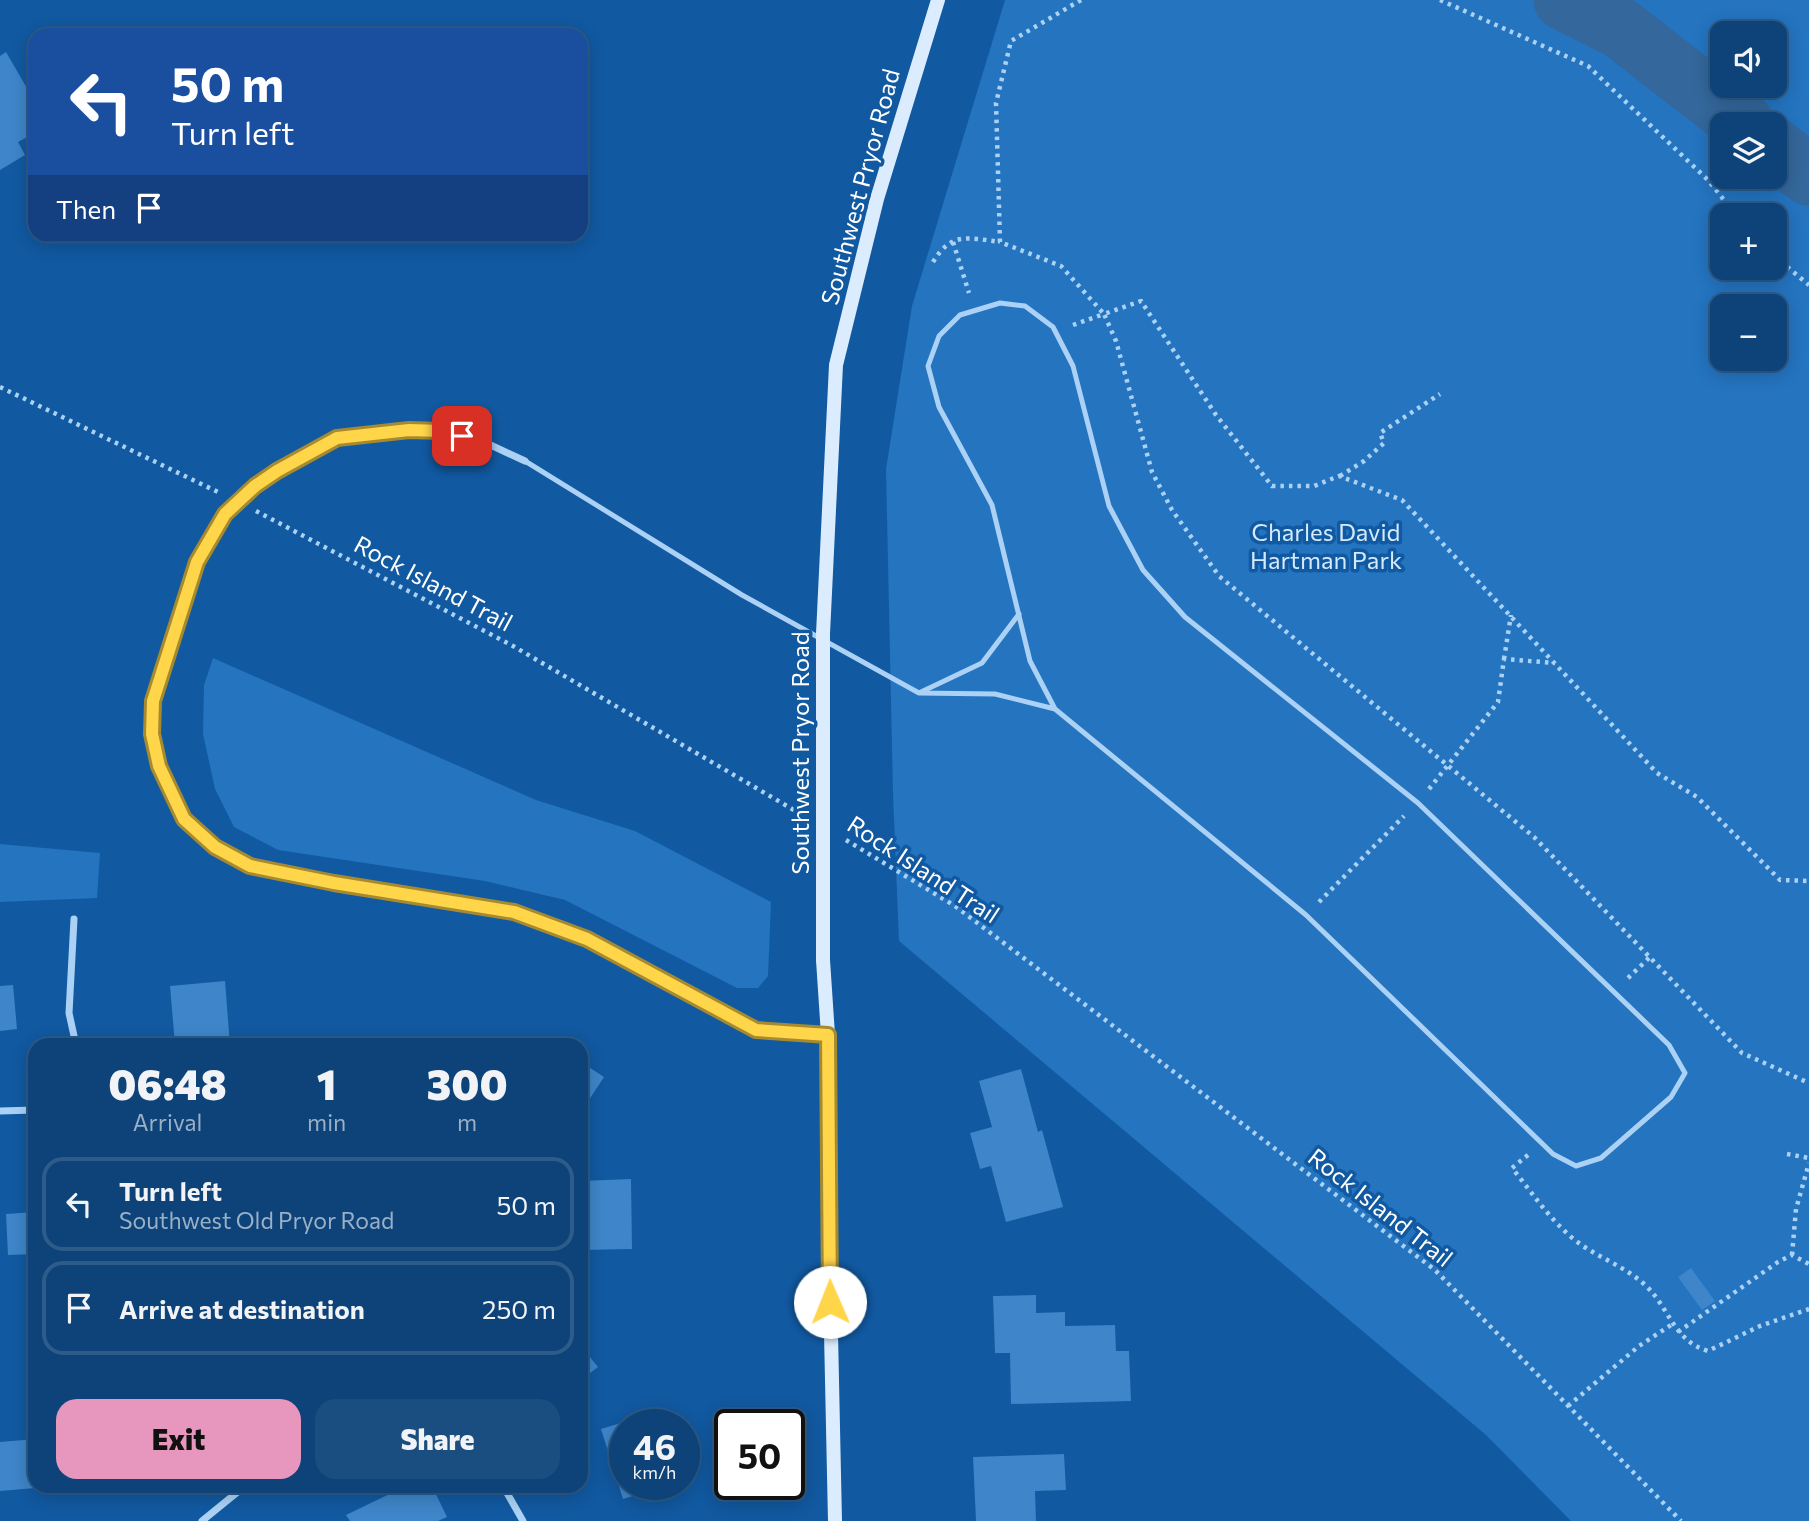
<!DOCTYPE html>
<html lang="en">
<head>
<meta charset="utf-8">
<style>
	:root { --surface:#0d4379; --page:#1b4e80; --text:#f1f3f6; --muted:#9ab0c6; --line:#2d5c8a; --accent:#e797bd }
	body { margin:0; font-family:Commissioner,sans-serif; background:var(--page); color:var(--text); height:100vh; display:flex; flex-direction:column; font-size:26px; white-space:nowrap }
	* { box-sizing:border-box; margin:0 }
	p { font-size:23px; color:var(--muted) }
	.icon { flex:none; width:38px; height:38px; fill:none; stroke:currentColor; stroke-width:2; stroke-linecap:round; stroke-linejoin:round }
	.map { position:relative; flex:1; overflow:hidden }
	.panel { position:absolute; left:28px; top:1038px; width:560px; height:455px; display:flex; flex-direction:column; background:var(--surface); border-radius:21px; box-shadow:0 4px 18px #0003,0 0 0 2px var(--line) }
	.panel>* { flex:none }
	.hud { position:absolute; left:28px; top:28px; width:560px; height:214px; border-radius:21px; box-shadow:0 4px 18px #0003,0 0 0 2px var(--line); background:#1a4fa0; color:#fff; overflow:hidden }
	.tools { position:absolute; left:1710px; top:21px; display:grid; gap:14px }
	.tools a { display:grid; place-items:center; width:77px; height:77px; border-radius:14px; background:var(--surface); box-shadow:0 4px 18px #0003,0 0 0 2px var(--line); font-size:35px }
	.speed { position:absolute; left:609px; top:1409px; display:flex; gap:14px; font-size:35px; font-weight:700; text-align:center }
	.speed>* { display:grid; place-content:center; width:91px; height:91px; border-radius:50%; background:var(--surface); box-shadow:0 4px 18px #0003,0 0 0 2px var(--line); line-height:1 }
	.speed small { font-size:18px; font-weight:400 }
	.speed .limit { border:4px solid #111; border-radius:10px; background:#fff; color:#111 }
	.pin { position:absolute; display:grid; place-items:center; width:60px; height:60px; color:#fff; margin:-30px; border-radius:14px; box-shadow:0 4px 10px #0006 }
	.me { position:absolute; width:77px; margin:-38px; rotate:359deg; stroke-linejoin:round; filter:drop-shadow(0 0 5px #0008) }
	.turn { display:flex; align-items:center; gap:24px; height:147px; padding:0 28px; font-size:32px }
	.turn .icon { width:91px; height:91px; stroke-width:2.5 }
	.turn b { display:block; font-size:49px; line-height:60px }
	.then { display:flex; align-items:center; height:66px; padding:0 28px; background:#0003; gap:14px; font-size:26px }
	.eta { display:flex; justify-content:space-evenly; align-items:center; height:119px; text-align:center }
	.eta b { font-size:42px; font-weight:800; line-height:49px }
	.primary-button { display:flex; gap:14px; margin-top:auto; padding:14px 28px }
	.primary-button a { flex:1; height:80px; border-radius:21px; background:var(--accent); color:#111; font-size:28px; font-weight:800; line-height:80px; text-align:center }
	.primary-button a+a { background:var(--page); color:var(--text) }
	ul { padding:0; list-style:none }
	li { display:flex; align-items:center; gap:21px; height:94px; margin:0 14px 10px; padding:0 14px; border:4px solid var(--line); border-radius:21px }
	li div { flex:1 }
	li b { display:block; font-size:26px }
	li em { font-style:normal }
	.map>svg:first-child { display:block }
	.green { fill:#2474c0; fill-rule:evenodd }
	.lines { fill:none; stroke-linecap:round; stroke-linejoin:round }
	.river { stroke:#34679b; stroke-width:61 }
	.building { fill:#3e85c9 }
	.path { stroke:#abd1f5; stroke-width:4.5; stroke-dasharray:3.5 5; stroke-linecap:butt }
	.service { stroke:#abd1f5; stroke-width:5 }
	.minor { stroke:#abd1f5; stroke-width:7 }
	.secondary { stroke:#dbecfe; stroke-width:14 }
	.secondary-bridge { stroke:#dbecfe; stroke-width:14 }
	.route-casing { stroke:#a68a30; stroke-width:18 }
	.route { stroke:#ffd54a; stroke-width:12 }
	.labels { text-anchor:middle; stroke-width:7; stroke-linejoin:round; paint-order:stroke }
	.street-label { font-size:24px; fill:#fff; stroke:#1159a1 }
	.park-label { font-size:24px; fill:#d4eafe; stroke:#1159a1 }
</style>
</head>
<body>
<div class="map">
<svg width="1809" height="1521" viewBox="0 0 1809 1521">
	<rect width="100%" height="100%" fill="#1159a1"/>
	<!-- green -->
	<g class="green">
		<path d="M1005 0H1809V1521H1571L1486 1435 899 941 893 794 886 469 912 306ZM1722 33H1774V86H1722ZM1722 124H1774V177H1722ZM1722 215H1774V268H1722ZM1722 306H1774V359H1722Z"/>
		<path d="M213 658 536 800 635 831 771 902 768 976 758 988H737L565 900 485 881 278 850 234 827 215 789 203 734 204 685Z"/>
		<path d="M0 844 100 853 97 898 0 902Z"/>
	</g>
	<g class="lines">
		<!-- river -->
		<g class="river">
			<path d="M1564 0 1620 28 1744 124"/>
			<path d="M1774 148 1809 175"/>
		</g>
	</g>
	<!-- building -->
	<g class="building">
		<path d="M6 52 35 102V133L18 142 25 155 0 170V56Z"/>
		<path d="M225 981 230 1045H175L170 986Z"/>
		<path d="M13 985 17 1029 0 1031V986Z"/>
		<path d="M581 1062 604 1077 581 1112Z"/>
		<path d="M1021 1069 1038 1132 1042 1130 1063 1207 1006 1222 991 1166 980 1169 970 1133 992 1127 979 1081Z"/>
		<path d="M631 1179 632 1249 581 1250V1181Z"/>
		<path d="M35 1212V1254L8 1255 6 1214Z"/>
		<path d="M1691 1268 1715 1301 1702 1310 1678 1277Z"/>
		<path d="M1036 1295V1313L1065 1312V1326L1115 1325 1116 1351H1129L1131 1401 1011 1404 1010 1353H995L993 1296Z"/>
		<path d="M581 1346 598 1367 581 1380Z"/>
		<path d="M644 1416 646 1424H625V1484L668 1485 623 1499 601 1429Z"/>
		<path d="M35 1439V1488L0 1491V1442Z"/>
		<path d="M1064 1454 1066 1490 1035 1491 1036 1521H976L973 1457Z"/>
		<path d="M406 1486H432L447 1517 438 1521H350L346 1515Z"/>
	</g>
	<g class="lines">
		<!-- path -->
		<g class="path">
			<path d="M1081 0 1011 41 996 103 1000 242 1061 266 1104 314 1141 301 1216 415 1272 486H1314L1339 476 1402 500 1657 773 1697 797 1780 880 1809 881"/>
			<path d="M1440 0 1588 66 1708 180 1736 215"/>
			<path d="M953 242 969 293"/>
			<path d="M1774 256 1809 285"/>
			<path d="M933 262C952 231 968 238 1000 242"/>
			<path d="M1073 325 1104 314 1116 341 1152 472 1172 510 1219 576 1534 837 1742 1053 1809 1083"/>
			<path d="M0 387 220 493"/>
			<path d="M1340 476 1364 461 1384 443 1380 433 1440 394"/>
			<path d="M256 511 513 646 799 813"/>
			<path d="M1504 659 1511 615"/>
			<path d="M1429 789 1498 702 1504 659 1555 663"/>
			<path d="M846 840 955 906 1435 1270 1681 1521"/>
			<path d="M1319 902 1404 816"/>
			<path d="M1628 978 1650 957"/>
			<path d="M1787 1154 1809 1158"/>
			<path d="M1528 1155 1512 1168C1533 1194 1550 1220 1576 1241 1597 1257 1624 1266 1644 1284 1669 1306 1673 1341 1708 1351L1760 1326 1809 1309"/>
			<path d="M1792 1255 1796 1209 1809 1163"/>
			<path d="M1678 1332 1778 1262 1792 1255 1809 1264"/>
			<path d="M1568 1406 1639 1346 1671 1325"/>
		</g>
		<!-- service -->
		<g class="service">
			<path d="M525 461 742 595 919 693 995 694 1055 709 1306 915 1553 1154 1576 1166 1601 1158 1671 1097 1685 1073 1669 1045 1418 803 1185 617 1143 570 1109 506 1073 366 1053 327 1025 306 1000 303 960 315 939 336 928 366 939 407 992 505 1030 661 1055 709"/>
			<path d="M921 692 982 663 1019 614"/>
		</g>
		<!-- minor -->
		<g class="minor">
			<path d="M525 461 482 441 443 431 370 432 337 438 306 453 255 486 238 501 225 514 197 562 153 701 152 734 159 766 171 796 184 819 215 847 250 866 334 883 514 912 588 939 756 1029 828 1035"/>
			<path d="M74 919 69 1013 76 1045"/>
			<path d="M0 1111 35 1110"/>
			<path d="M503 1486 523 1521"/>
			<path d="M202 1521 245 1486"/>
		</g>
		<!-- secondary -->
		<path class="secondary" d="M823 960 828 1035V1192L835 1521"/>
		<!-- secondary-bridge -->
		<path class="secondary-bridge" d="M823 960V634L836 365 877 199 938 0"/>
	</g>
	<g class="lines">
		<!-- route casing -->
		<g class="route-casing">
			<path id="route" d="M462 436 443 431 409 430 337 438 277 471 255 486 225 514 197 562 153 701 152 734 159 766 184 819 215 847 250 866 334 883 514 912 587 939 756 1030 828 1035 830 1302"/>
		</g>
		<!-- route -->
		<use href="#route" class="route"/>
	</g>
	<g class="labels">
		<!-- street labels -->
		<g class="street-label">
			<text transform="translate(861 187) rotate(-75)" y="8">Southwest Pryor Road</text>
			<text transform="translate(433 584) rotate(28)" y="8">Rock Island Trail</text>
			<text transform="translate(801 753) rotate(-90)" y="8">Southwest Pryor Road</text>
			<text transform="translate(923 870) rotate(33)" y="8">Rock Island Trail</text>
			<text transform="translate(1380 1208) rotate(38)" y="8">Rock Island Trail</text>
		</g>
		<!-- park labels -->
		<g class="park-label">
			<text x="1326" y="541">Charles David<tspan x="1326" dy="28">Hartman Park</tspan></text>
		</g>
	</g>
</svg>
<div class="tools">
<a><svg class="icon" aria-label="sound" viewBox="0 0 24 24"><path d="M4 9h4l5-4v14l-5-4H4zM17 9q2 3 0 6"/></svg></a>
<a><svg class="icon" aria-label="layers" viewBox="0 0 24 24"><path d="M12 4l9 5-9 5-9-5zM3 14l9 5 9-5"/></svg></a>
<a>+</a>
<a>−</a>
</div>
<div class="speed"><div>46<small>km/h</small></div><div class="limit">50</div></div>
<div class="pin" style="left:462px;top:436px;background:#d93025"><svg class="icon" aria-label="arrive" viewBox="0 0 24 24"><path d="M6 21V4h12l-3 4 3 4H6"/></svg></div>
<svg class="me" style="left:830px;top:1302px" viewBox="-20 -20 40 40"><circle r="19" fill="#fff"/><path d="M0-13L10 11 0 6-10 11z" fill="#ffd54a"/></svg>
<div class="hud">
<div class="turn"><svg class="icon" aria-label="left" viewBox="0 0 24 24"><path d="M17 20v-9H6M10 6l-5 5 5 5"/></svg><div><b>50 m</b>Turn left</div></div>
<div class="then">Then<svg class="icon" aria-label="arrive" viewBox="0 0 24 24"><path d="M6 21V4h12l-3 4 3 4H6"/></svg></div>
</div>
<section class="panel">
<div class="eta">
<div><b>06:48</b><p>Arrival</p></div>
<div><b>1</b><p>min</p></div>
<div><b>300</b><p>m</p></div>
</div>
<ul>
<li><svg class="icon" aria-label="left" viewBox="0 0 24 24"><path d="M17 20v-9H6M10 6l-5 5 5 5"/></svg><div><b>Turn left</b><p>Southwest Old Pryor Road</p></div><em>50 m</em></li>
<li><svg class="icon" aria-label="arrive" viewBox="0 0 24 24"><path d="M6 21V4h12l-3 4 3 4H6"/></svg><div><b>Arrive at destination</b></div><em>250 m</em></li>
</ul>
<div class="primary-button"><a>Exit</a><a>Share</a></div>
</section>
</div>
</body>
</html>
